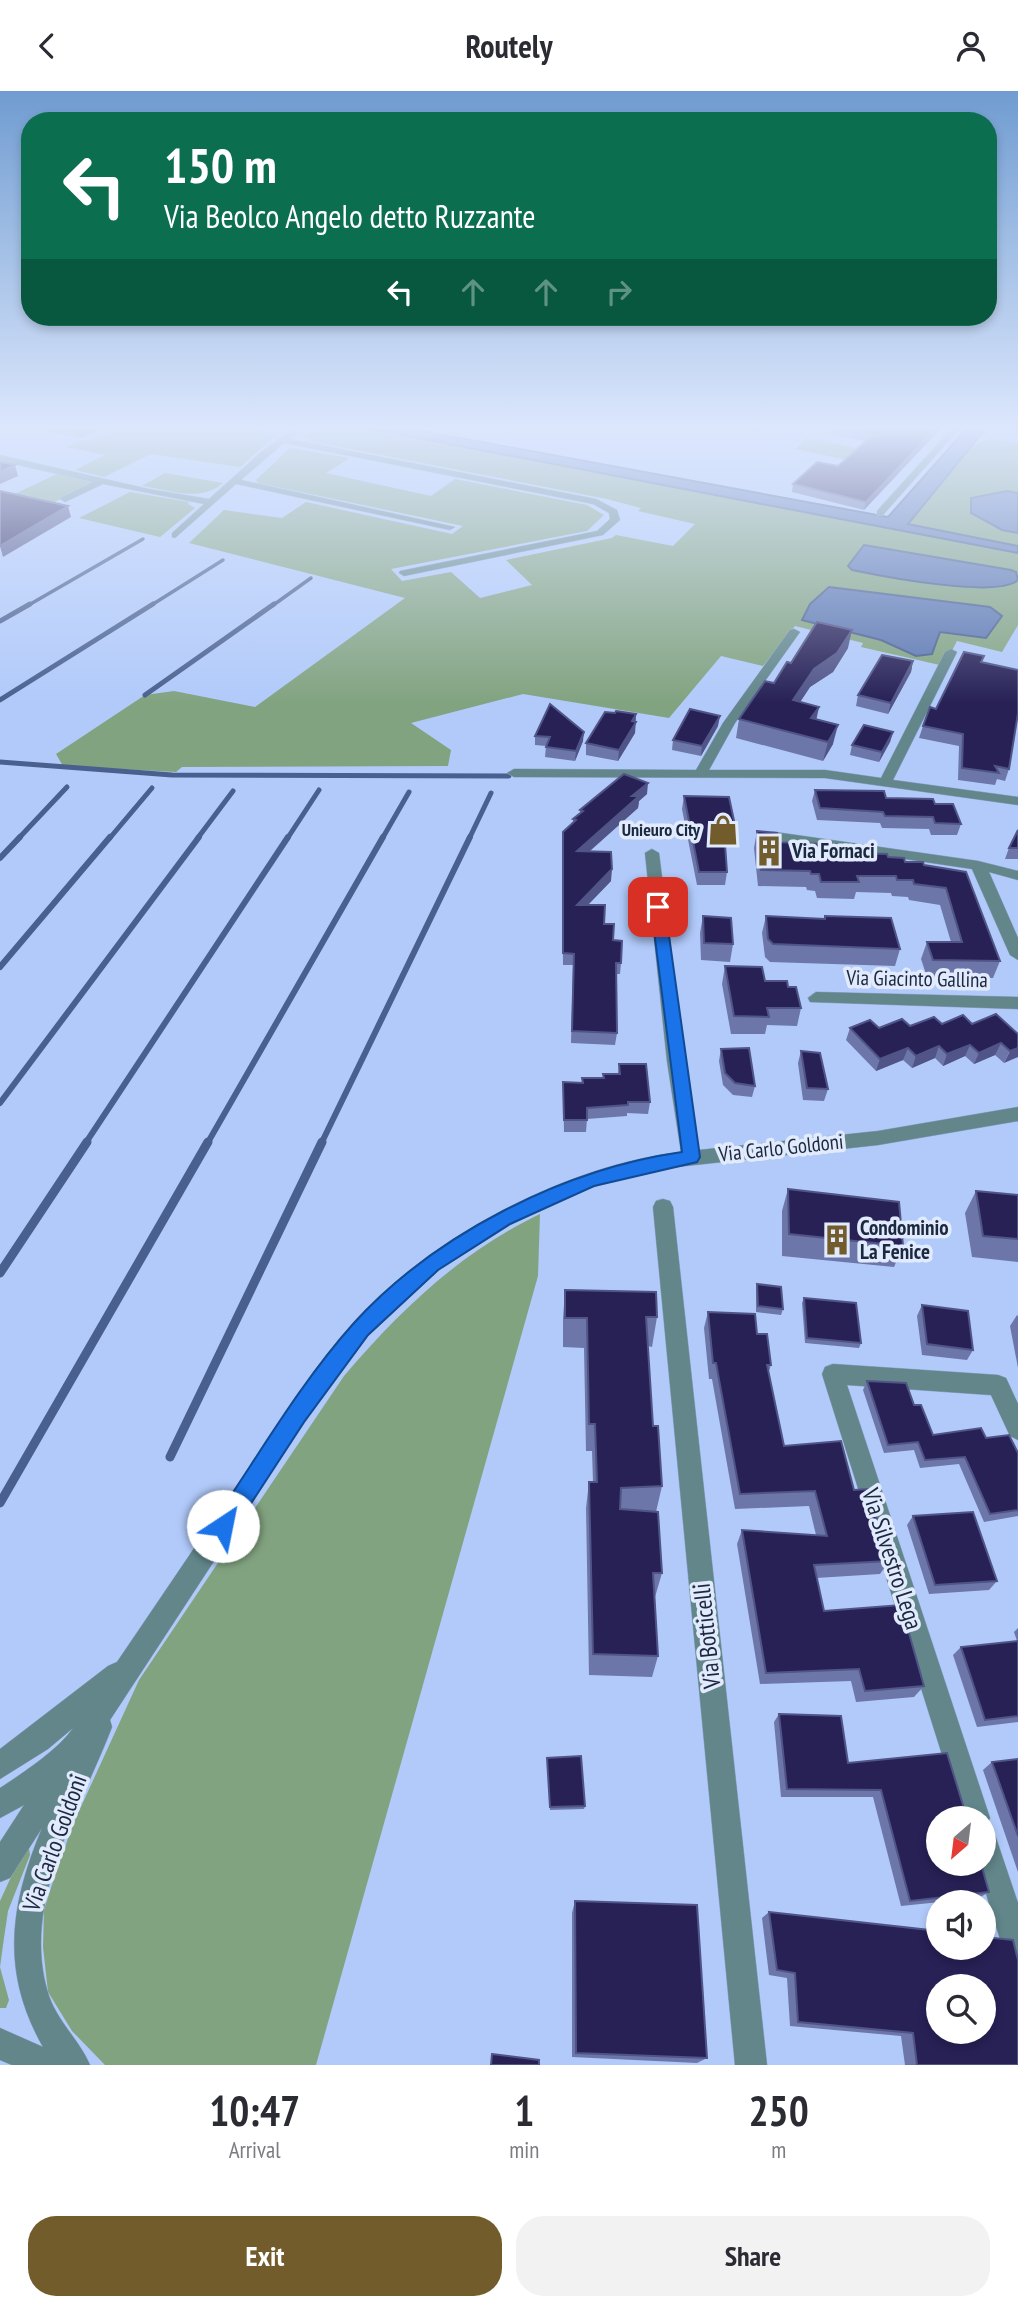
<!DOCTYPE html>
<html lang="en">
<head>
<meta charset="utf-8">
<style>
	:root { --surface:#fff; --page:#f2f2f3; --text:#2b2b33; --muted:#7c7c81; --accent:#735c2c }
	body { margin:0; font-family:"PT Sans Narrow",sans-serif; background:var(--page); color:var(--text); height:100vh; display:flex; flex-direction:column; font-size:26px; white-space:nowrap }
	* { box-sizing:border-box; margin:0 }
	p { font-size:23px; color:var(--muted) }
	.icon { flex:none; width:38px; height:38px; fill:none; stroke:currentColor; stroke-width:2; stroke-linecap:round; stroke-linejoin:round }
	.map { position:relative; height:1974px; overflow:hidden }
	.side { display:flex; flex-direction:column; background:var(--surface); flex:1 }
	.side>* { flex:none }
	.top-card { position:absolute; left:21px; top:21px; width:976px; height:214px; border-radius:28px; box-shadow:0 4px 10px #0003; background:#0b6e4f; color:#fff; overflow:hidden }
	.needle { width:46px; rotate:208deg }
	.fabs { position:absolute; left:926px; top:1715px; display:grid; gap:14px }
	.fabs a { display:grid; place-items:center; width:70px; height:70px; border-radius:50%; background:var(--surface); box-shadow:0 4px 10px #0003; font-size:35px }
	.pin { position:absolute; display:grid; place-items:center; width:60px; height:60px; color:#fff; margin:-30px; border-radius:14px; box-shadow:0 4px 10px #0006 }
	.me { position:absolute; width:77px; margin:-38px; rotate:34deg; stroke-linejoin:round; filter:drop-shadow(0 0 5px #0008) }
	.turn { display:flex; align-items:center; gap:24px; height:147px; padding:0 28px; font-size:32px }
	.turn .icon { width:91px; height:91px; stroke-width:2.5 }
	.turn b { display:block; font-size:49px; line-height:60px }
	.lanes { display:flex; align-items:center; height:66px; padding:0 28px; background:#0003; justify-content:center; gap:35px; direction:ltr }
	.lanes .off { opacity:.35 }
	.eta { display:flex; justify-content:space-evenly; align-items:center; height:119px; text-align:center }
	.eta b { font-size:42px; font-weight:600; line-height:49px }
	.primary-button { display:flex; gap:14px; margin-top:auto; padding:14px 28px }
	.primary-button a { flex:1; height:80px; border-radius:28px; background:var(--accent); color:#fff; font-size:28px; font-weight:600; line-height:80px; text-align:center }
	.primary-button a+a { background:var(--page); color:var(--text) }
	header { display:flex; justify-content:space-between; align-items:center; height:91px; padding:0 28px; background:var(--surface); font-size:32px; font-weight:600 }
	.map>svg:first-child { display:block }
	.green { fill:#82a380 }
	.water { fill:#5c77af; stroke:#495f8d; stroke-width:2 }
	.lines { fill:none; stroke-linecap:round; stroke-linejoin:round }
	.stream-far3 { stroke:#495f8d; stroke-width:3.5 }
	.stream-far2 { stroke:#495f8d; stroke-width:5 }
	.stream-far1 { stroke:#495f8d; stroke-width:6 }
	.stream { stroke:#495f8d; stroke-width:9 }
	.minor-casing { stroke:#90a6d1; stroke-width:1 }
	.minor { fill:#62868a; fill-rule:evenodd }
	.wall { fill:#6c76a8 }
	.shaded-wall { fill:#505487 }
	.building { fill:#272156; stroke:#505487; stroke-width:2; fill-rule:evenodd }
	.route { fill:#1a73e8; stroke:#114b97; stroke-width:2 }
	.labels { text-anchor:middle; stroke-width:7; stroke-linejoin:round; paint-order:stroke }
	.far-poi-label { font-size:18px; font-weight:bold; fill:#1c283f; stroke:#e1ebfd; text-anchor:end }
	.poi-label { font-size:21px; font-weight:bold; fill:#1c283f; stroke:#e1ebfd; text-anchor:start }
	.street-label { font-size:21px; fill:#1c283f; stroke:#e1ebfd }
	.near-street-label { font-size:24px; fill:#1c283f; stroke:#e1ebfd }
</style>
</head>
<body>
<header><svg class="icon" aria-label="back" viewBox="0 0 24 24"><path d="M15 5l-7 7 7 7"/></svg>Routely<svg class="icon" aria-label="person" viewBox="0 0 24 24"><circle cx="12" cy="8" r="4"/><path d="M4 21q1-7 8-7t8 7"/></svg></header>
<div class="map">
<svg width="1018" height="1974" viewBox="0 0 1018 1974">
	<rect width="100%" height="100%" fill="#b1cafa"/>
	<!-- green -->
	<g class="green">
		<path d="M119 336H239L278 343 240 376 151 363 104 386 75 379 105 364 66 356 82 349 89 350Z"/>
		<path d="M319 336H360L1018 462V534L1002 561 957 550 944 575 861 556 863 552 795 535 763 575 721 565 669 627 523 603 411 632 451 659 448 675 182 676 176 681 63 675 56 663 145 604 174 600 255 616 405 507 189 452 224 419 282 427 306 411 452 443 463 435 258 392 256 389 290 357 350 367 326 382 431 405 455 388 587 414 604 424 587 440 391 478 402 490 451 481 480 507 532 494 506 469 612 447 616 444 673 455 695 433 638 420 641 417 607 408 309 350 311 348 304 346Z"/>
		<path d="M806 347 858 357 847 369 796 358Z"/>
		<path d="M990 347 1018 353V455L907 433 972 355Z"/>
		<path d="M59 382 95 390 43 417 4 408Z"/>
		<path d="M165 382 223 392C200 412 170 399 142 395Z"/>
		<path d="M130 401 189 411 188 413 195 417 160 446 79 427Z"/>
		<path d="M540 1123 538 1185 316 1974H105L72 1940 48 1901 43 1856 44 1819 56 1781 74 1731 139 1589 344 1285C400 1219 462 1160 540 1123Z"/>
		<path d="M29 1757 30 1764 8 1820 4 1847 0 1876 9 1909 6 1917H0V1810L17 1773Z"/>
	</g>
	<!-- water -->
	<g class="water">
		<path d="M360 336H401L888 426 968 336H987L908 433 1018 455V462Z"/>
		<path d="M1007 400 1018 402V442L1002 439 971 422V407Z"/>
		<path d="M864 454 1011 479 1016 481 1018 489C998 508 881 485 852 479L848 475Z"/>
		<path d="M829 496 990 516 1002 525 986 547 940 541 932 563 916 565 881 549 802 529 810 513Z"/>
	</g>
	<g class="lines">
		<!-- stream-far3 -->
		<g class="stream-far3">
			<path d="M27 515 143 448"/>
			<path d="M150 515 223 469"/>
			<path d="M272 515 311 487"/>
		</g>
		<!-- stream-far2 -->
		<g class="stream-far2">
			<path d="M0 530 30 513"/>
			<path d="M145 604 274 513"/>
			<path d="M0 609 153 513"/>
			<path d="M0 671 172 684 509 685"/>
			<path d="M18 748 67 696"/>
			<path d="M109 748 152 697"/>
			<path d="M197 748 233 700"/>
			<path d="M287 748 319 699"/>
			<path d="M382 748 409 701"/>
			<path d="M469 748 491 702"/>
		</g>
		<!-- stream-far1 -->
		<g class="stream-far1">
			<path d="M0 767 20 746"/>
			<path d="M0 876 110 746"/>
			<path d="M0 1012 199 746"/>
			<path d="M85 1053 288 746"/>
			<path d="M207 1053 383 746"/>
			<path d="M321 1053 470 746"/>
		</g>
		<!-- stream -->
		<g class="stream">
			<path d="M0 1182 87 1051"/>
			<path d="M170 1366 322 1051"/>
			<path d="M0 1412 208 1051"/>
		</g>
		<!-- minor casing -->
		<g class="minor-casing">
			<g id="minor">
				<path d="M296 336H305L290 348 596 408 617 419 620 429 603 444 404 485 399 482 400 480 597 440 610 428 609 422 593 413 284 352 241 389 455 436 450 439 236 393 175 447 172 446V442L204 413 103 393 65 411 60 408 62 406 93 391 0 370V364L149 398 209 408 261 361Z"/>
				<path d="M953 336H961L883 424H877V420Z"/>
				<path d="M794 538 800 541 735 632 709 679H825L881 687 945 561 951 558 957 561 893 689 1018 706V714L825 687 514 686 507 682 514 678 696 679 723 632 790 539Z"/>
				<path d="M775 741 978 770 1018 780V789L989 781 1018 847V869L1010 864 972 778 770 748V742Z"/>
				<path d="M652 758 659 762 685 970 699 1059 878 1040 1018 1016V1030L878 1054 658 1078 593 1096 553 1113 510 1134 439 1179 368 1245 305 1331 110 1629 112 1636C80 1720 19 1812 49 1905 58 1931 80 1950 90 1974H12L0 1969V1937L43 1956C0 1880 10 1814 42 1737L10 1787 0 1791V1751L24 1714 0 1727V1697C23 1682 59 1658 73 1637L48 1658 0 1688V1658L108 1575 117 1571C163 1504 208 1436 254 1369 285 1323 316 1273 353 1232 430 1146 567 1074 681 1061L667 970 645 762Z"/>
				<path d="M816 901 1018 906V918L810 911 808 907Z"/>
				<path d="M663 1108 670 1110 673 1116 767 1974H735L653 1116 656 1110Z"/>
				<path d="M833 1273 998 1284 1006 1287 1018 1313V1349L1010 1345 991 1304 847 1294 990 1727 985 1737 994 1741 1018 1812V1873L1007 1869 1003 1858 977 1773H984V1727H962L822 1283 825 1276Z"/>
			</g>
		</g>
		<!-- minor -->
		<use href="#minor" class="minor"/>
	</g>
	<!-- wall -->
	<g class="wall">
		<path d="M27 336H107L80 347Z"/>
		<path d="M732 336H763L758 341 732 337Z"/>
		<path d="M832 336H942L864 419 792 401 793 393 838 375 866 350 831 343Z"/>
		<path d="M1012 336H1018V340L1011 339Z"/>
		<path d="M848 557 833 581 810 596 800 611 816 629 833 653 823 670 736 647 739 628 774 592 791 572Z"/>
		<path d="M913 570 911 581 888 623 856 615 858 604Z"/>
		<path d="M982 572 1009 678 1005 690 997 688 995 694 958 689 959 655 919 647 923 635 936 618Z"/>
		<path d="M615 622 636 623 635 642 618 670 586 664V652Z"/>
		<path d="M718 635 701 665 672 659 673 649Z"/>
		<path d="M893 641 890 651 879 671 850 664 852 654Z"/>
		<path d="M535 645 583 650 575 670 545 666 546 655 535 654Z"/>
		<path d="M815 699 935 713 961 733 957 744H931L929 738 882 737 880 732 817 729 812 710Z"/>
		<path d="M647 703 639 710 638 717 589 761 611 790 588 814 604 833 613 849 621 872 620 883H616L617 942 615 954 571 952 573 874H563L562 752 573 732V728L580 722V719Z"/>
		<path d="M684 705 736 739 734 751 725 752 727 781 725 794H697L682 718Z"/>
		<path d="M1018 739V768H1005L1009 757Z"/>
		<path d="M757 740 778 751 847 762 888 766 924 774 966 781 1000 870 993 887 927 886 921 868 927 851H951L940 814 909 809 908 806 892 805 891 802 856 801 854 808 817 807 815 800 807 799 806 796 758 795 754 757Z"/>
		<path d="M703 825 733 853 730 871 701 869 700 842Z"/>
		<path d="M766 825 824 828 825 825 900 858 895 875 770 871 765 866 762 842Z"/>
		<path d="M725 875 765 890 788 896 801 917 797 935 767 934 765 943H731L722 893Z"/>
		<path d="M942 933H972L1018 943 1004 972 995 964 974 973 965 965 943 975 935 967 912 977 903 969 876 980 846 949 850 937 910 935Z"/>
		<path d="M721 958 755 995 752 1006 733 1004 723 994 719 970Z"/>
		<path d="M801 960 828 998 824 1010 803 1009 798 972Z"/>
		<path d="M619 973 650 1011 648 1023 627 1022V1025L587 1028 586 1041H564L563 991 582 992 603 987V983H618Z"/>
		<path d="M788 1098 903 1155 894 1176 782 1165V1120Z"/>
		<path d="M976 1100 1018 1104V1171L972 1166 965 1122Z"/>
		<path d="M757 1193 783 1218 781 1224 756 1221V1199Z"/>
		<path d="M565 1199 657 1226 652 1256 648 1255 653 1335 662 1395 656 1421 662 1482 655 1506 658 1565 652 1586 589 1584 586 1417 589 1391H593L592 1360H586L584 1257 563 1256V1228Z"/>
		<path d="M804 1207 861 1252 859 1257 805 1252 802 1212Z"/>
		<path d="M922 1214 973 1259 967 1269 922 1264 917 1225Z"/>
		<path d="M708 1221 757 1243 771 1274 768 1283 784 1355 854 1399 889 1470 880 1483 816 1487 824 1520 924 1595 914 1606 856 1611 851 1590 760 1593 737 1453 742 1439 816 1444 809 1415 735 1418 712 1288H709L704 1237Z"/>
		<path d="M1017 1224 1018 1225V1277L1010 1235Z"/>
		<path d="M867 1290 914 1314 933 1344 986 1347 1018 1362V1425L984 1431 959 1373 920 1377 914 1359 884 1362 863 1299Z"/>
		<path d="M913 1425 997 1490 989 1499 929 1503 907 1434Z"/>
		<path d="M1018 1537V1631L977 1636 953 1564 961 1556 1017 1550 1014 1541Z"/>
		<path d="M779 1623 848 1672 947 1662 989 1801 979 1807 901 1815 873 1706H781L774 1631Z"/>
		<path d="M1018 1668V1781L983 1679 992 1671Z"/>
		<path d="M547 1670 585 1715 584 1718 550 1719Z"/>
		<path d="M575 1810 707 1967 697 1972 572 1966V1822Z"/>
		<path d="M769 1821 1018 1974H905L901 1945 790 1935 787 1887 769 1884 762 1827Z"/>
	</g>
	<!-- shaded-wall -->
	<g class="shaded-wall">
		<path d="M81 336H107L80 347 78 337Z"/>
		<path d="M937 336H942L864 419 866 411Z"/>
		<path d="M15 374 18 385 0 393V381Z"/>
		<path d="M68 415 71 426 3 466 0 455Z"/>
		<path d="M852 539 848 557 833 581 810 596 789 628 793 609 814 578Z"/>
		<path d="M913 570 911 581 888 623 891 612Z"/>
		<path d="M819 616 815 635 807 646 811 627Z"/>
		<path d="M636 623 635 642 618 670 619 659Z"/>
		<path d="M720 625 718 635 701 665 702 655Z"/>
		<path d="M838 634 833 653 823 670 828 651Z"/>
		<path d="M584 641 583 650 575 670 576 660Z"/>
		<path d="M893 641 890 651 879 671 882 661Z"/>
		<path d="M648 692 647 703 639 710 638 717 576 772 577 760 632 705Z"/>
		<path d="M612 778 611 790 577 825V814Z"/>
		<path d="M1001 952 995 964 974 973 979 962Z"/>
		<path d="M970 954 965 965 943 975 947 963Z"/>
		<path d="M939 955 935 967 912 977 916 965Z"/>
		<path d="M908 957 903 969 876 980 880 968Z"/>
		<path d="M1018 957V966L1004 972 1010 960Z"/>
	</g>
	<!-- building -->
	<g class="building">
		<path d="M832 336H937L866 411 793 393 817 371 838 375 873 344Z"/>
		<path d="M0 371 15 374 0 381Z"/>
		<path d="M0 400 68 415 0 455Z"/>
		<path d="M817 531 852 539 837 562 814 578 793 609 819 616 811 627 838 634 828 651 739 628 765 590 774 592 787 571 791 572Z"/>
		<path d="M964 561 984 565 981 571 1018 579V622L1009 678 995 675 999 682 962 677 963 643 923 635 930 616 936 618Z"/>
		<path d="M882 564 913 570 891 612 858 604Z"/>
		<path d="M550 613 584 641 576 660 546 656 550 646 535 645Z"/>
		<path d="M690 618 720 625 702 655 673 649Z"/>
		<path d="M616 620 636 623 632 630 636 631 619 659 586 652 605 621 615 622Z"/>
		<path d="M864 634 893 641 882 661 852 654Z"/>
		<path d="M624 683 648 692 632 705H639L577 760 611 761 612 778 577 814H605L604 833H614L613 849 622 850 621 872H616L617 942 572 940 574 863 563 862V741L576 729 573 728 583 720 580 719Z"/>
		<path d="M815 699 884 700 886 707 933 708 935 713H953L961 733 935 732 933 726 885 725 883 721 820 717Z"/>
		<path d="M684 705 729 706 736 739 724 740 727 781H699Z"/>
		<path d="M1018 739V757H1009Z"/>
		<path d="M757 740 777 742 778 751 844 754 847 762 887 763 888 766 904 767 905 771H923L924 774 966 781 1000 870 933 869 927 851H962L946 797 914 793 913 789H897L896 785H857L859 791H821L819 783H811L810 780 761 779Z"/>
		<path d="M703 825 731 827 733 853 704 852Z"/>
		<path d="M766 825 825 828V825L891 827 900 858 773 853 768 848Z"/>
		<path d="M725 875 762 876 765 890H787L788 896H796L801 917H767L769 926 734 925Z"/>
		<path d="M996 923 1018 943V957L1010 960 1001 952 979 962 970 954 947 963 939 955 916 965 908 957 880 968 850 937 870 929 879 937 902 928 910 935 934 926 942 933 963 924 972 933Z"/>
		<path d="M749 957 755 995 735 992 725 982 721 958Z"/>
		<path d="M801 960 820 962 828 998 807 997Z"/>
		<path d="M619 973H646L650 1011H628V1014L587 1017V1029H564L563 991 583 992 582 987H604L603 983H620Z"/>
		<path d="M788 1098 899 1111 903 1155 789 1143Z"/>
		<path d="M976 1100 1018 1104V1148L983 1145Z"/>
		<path d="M757 1193 781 1196 783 1218 758 1215Z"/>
		<path d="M565 1199 656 1201 657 1226H646L653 1335H658L662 1395 621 1397 620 1418 658 1421 662 1482H653L658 1565 593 1563 589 1391H597L595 1333H589L587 1227H565Z"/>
		<path d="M804 1207 856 1212 861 1252 807 1247Z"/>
		<path d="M922 1214 968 1220 973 1259 927 1253Z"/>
		<path d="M708 1221 755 1223 757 1243H767L771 1274H767L784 1355 841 1350 854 1399 868 1398 889 1470 814 1474 824 1520 901 1514 924 1595 865 1600 859 1578 766 1582 742 1439 827 1445 815 1400 740 1403 716 1272H713Z"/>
		<path d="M867 1290 906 1292 914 1314H921L933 1344 981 1337 986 1347 1009 1344 1018 1362V1419L990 1423 965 1366 925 1369 918 1351 888 1354Z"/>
		<path d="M973 1421 997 1490 935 1494 913 1425Z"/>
		<path d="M1018 1550V1625L985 1629 961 1556Z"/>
		<path d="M779 1623 841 1625 848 1672 947 1662 967 1727H938V1773H981L989 1801 910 1810 881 1699 787 1698Z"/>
		<path d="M581 1665 585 1715 550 1716 547 1667Z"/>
		<path d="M1018 1668V1745L992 1671Z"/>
		<path d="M575 1810 697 1814 707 1967 576 1962Z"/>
		<path d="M769 1821 938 1840V1857H984V1846L1013 1849 1018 1869V1974H917L913 1942 798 1931 795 1882 777 1879ZM938 1895H984V1941H938Z"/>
		<path d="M492 1963 539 1969V1974H491Z"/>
	</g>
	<!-- sky -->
	<linearGradient id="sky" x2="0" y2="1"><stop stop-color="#709cd1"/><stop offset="0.55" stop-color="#dce7fd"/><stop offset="1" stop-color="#dce7fd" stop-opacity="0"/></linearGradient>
	<rect width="1018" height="612" fill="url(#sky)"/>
	<!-- route -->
	<path class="route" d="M658 812 665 816 700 1066 697 1071 594 1095 510 1133 438 1179 368 1244 304 1331 231 1443 223 1446 216 1443 213 1435 216 1427C260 1362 301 1291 354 1232 435 1143 564 1078 682 1061L651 816Z"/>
	<!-- icons -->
	<defs>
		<g id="shop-bare" transform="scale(2.415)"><path d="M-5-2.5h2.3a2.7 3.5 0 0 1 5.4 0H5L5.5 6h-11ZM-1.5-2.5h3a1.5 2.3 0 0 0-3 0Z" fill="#735c2c" stroke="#e1ebfd" stroke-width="2.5" paint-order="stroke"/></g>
		<g id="building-bare" transform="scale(2.415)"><path d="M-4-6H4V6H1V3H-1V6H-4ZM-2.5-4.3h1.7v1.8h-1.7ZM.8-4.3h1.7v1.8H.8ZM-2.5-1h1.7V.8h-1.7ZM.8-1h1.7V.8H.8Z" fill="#735c2c" stroke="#e1ebfd" stroke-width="2.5" paint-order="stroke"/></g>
	</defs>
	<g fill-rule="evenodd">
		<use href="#shop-bare" x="723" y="739"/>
		<use href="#building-bare" x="769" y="760"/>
		<use href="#building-bare" x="837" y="1149"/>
	</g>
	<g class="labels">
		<!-- far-poi labels -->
		<g class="far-poi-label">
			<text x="700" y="745">Unieuro City</text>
		</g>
		<!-- poi labels -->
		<g class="poi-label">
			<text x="792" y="767">Via Fornaci</text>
			<text x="860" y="1144">Condominio<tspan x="860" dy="24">La Fenice</tspan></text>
		</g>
		<!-- street labels -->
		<g class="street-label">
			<text transform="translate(917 888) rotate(1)" y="7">Via Giacinto Gallina</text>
			<text transform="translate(781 1057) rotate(-6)" y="7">Via Carlo Goldoni</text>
		</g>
		<!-- near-street labels -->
		<g class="near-street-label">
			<text transform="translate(892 1468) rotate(72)" y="8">Via Silvestro Lega</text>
			<text transform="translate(707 1545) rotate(-96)" y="8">Via Botticelli</text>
			<text transform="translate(55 1752) rotate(-70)" y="8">Via Carlo Goldoni</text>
		</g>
	</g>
</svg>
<div class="fabs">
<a><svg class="needle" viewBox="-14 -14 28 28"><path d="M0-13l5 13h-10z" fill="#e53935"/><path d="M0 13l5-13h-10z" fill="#7c7c81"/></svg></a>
<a><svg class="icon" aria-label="sound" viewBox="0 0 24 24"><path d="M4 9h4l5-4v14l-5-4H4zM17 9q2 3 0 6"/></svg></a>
<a><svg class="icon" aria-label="search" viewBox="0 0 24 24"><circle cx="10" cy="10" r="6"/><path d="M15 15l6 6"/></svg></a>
</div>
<div class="pin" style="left:658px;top:816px;background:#d93025"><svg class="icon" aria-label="arrive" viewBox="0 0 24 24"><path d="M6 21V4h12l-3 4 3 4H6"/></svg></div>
<svg class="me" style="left:223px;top:1435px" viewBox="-20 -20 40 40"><circle r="19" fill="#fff"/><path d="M0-13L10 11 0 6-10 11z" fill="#1a73e8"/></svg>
<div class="top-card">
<div class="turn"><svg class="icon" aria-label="left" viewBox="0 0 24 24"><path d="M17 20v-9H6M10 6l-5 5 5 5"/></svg><div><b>150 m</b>Via Beolco Angelo detto Ruzzante</div></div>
<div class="lanes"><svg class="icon" aria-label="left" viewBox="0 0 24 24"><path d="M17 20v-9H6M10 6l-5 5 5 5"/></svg><svg class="icon off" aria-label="ahead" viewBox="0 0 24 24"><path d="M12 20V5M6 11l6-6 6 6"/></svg><svg class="icon off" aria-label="ahead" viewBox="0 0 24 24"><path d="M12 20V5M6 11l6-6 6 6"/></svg><svg class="icon off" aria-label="right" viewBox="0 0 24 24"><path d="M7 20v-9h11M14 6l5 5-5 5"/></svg></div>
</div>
</div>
<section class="side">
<div class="eta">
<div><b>10:47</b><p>Arrival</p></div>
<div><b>1</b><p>min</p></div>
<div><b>250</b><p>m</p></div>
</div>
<div class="primary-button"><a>Exit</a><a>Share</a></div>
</section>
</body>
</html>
